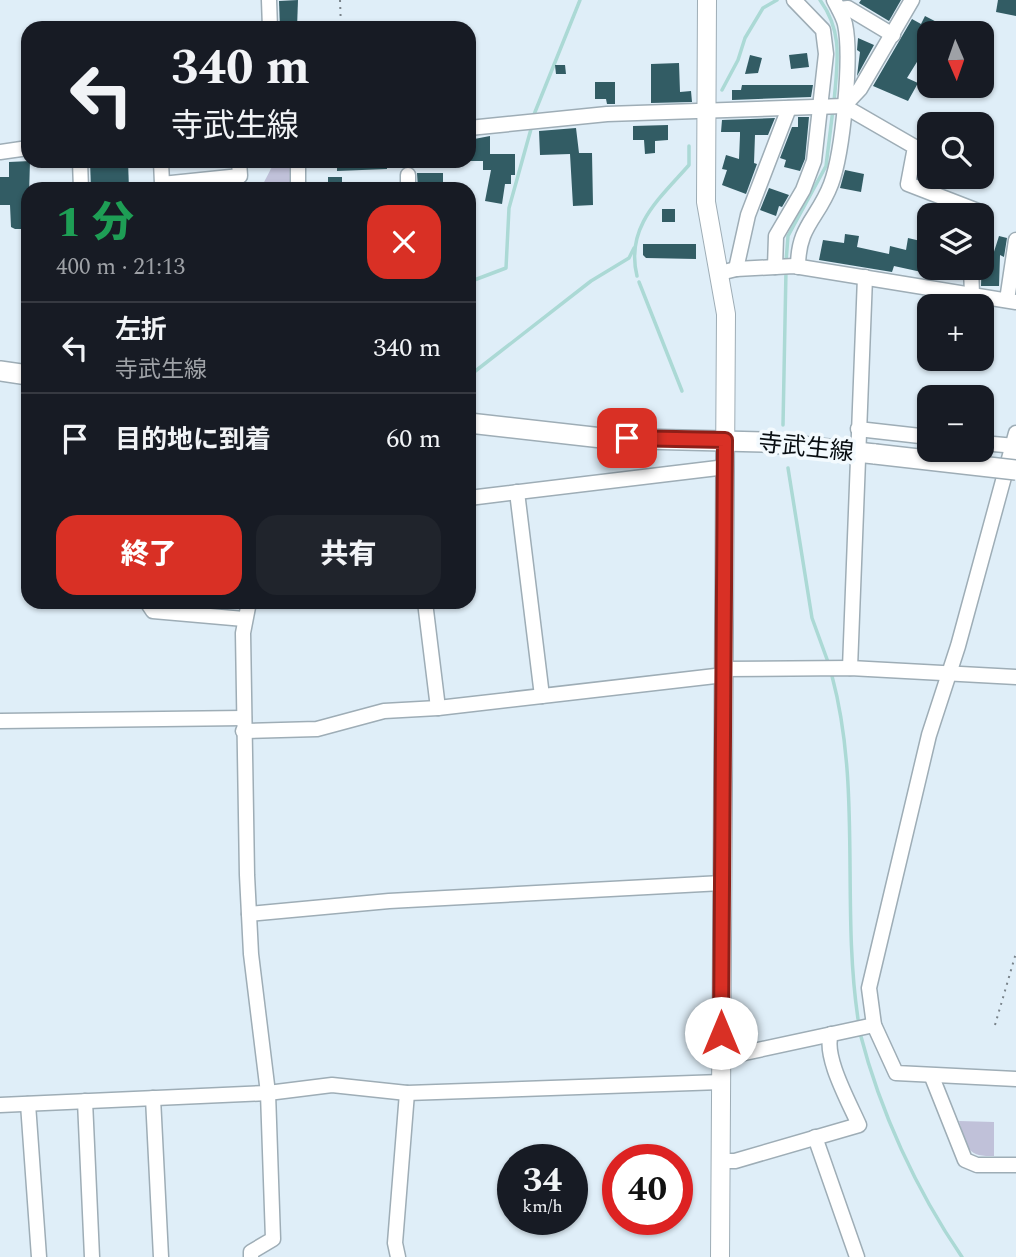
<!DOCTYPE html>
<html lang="ja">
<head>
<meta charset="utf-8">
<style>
	:root { --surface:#171b24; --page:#20242c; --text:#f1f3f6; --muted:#9ea1a6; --line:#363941; --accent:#d93025 }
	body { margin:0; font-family:Spectral,"Noto Sans JP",serif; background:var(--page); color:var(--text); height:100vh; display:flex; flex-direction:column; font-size:26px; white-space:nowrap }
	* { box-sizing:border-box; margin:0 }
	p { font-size:23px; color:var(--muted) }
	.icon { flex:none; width:38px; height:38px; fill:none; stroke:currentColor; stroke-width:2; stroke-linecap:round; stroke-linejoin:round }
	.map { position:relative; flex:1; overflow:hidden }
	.details { position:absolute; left:21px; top:182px; width:455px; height:427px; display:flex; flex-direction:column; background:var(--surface); border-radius:21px; box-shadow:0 2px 5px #0004 }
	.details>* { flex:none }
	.top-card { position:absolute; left:21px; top:21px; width:455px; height:147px; border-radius:21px; box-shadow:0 2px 5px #0004; background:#171b24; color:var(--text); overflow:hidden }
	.needle { width:46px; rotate:178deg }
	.buttons { position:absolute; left:917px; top:21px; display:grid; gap:14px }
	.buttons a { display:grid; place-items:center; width:77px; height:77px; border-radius:14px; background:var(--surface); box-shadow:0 2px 5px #0004; font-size:35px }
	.speed { position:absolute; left:497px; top:1144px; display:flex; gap:14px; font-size:35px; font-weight:700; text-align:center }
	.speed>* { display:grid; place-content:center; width:91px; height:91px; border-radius:50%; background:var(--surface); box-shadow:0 2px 5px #0004; line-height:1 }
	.speed small { font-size:18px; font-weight:400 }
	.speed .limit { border:10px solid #d22; background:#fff; color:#111 }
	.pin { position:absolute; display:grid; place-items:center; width:60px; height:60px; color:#fff; margin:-30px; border-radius:14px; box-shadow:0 4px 10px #0006 }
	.me { position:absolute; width:77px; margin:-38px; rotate:0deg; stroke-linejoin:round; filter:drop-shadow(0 0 5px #0008) }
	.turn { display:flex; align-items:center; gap:24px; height:147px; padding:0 35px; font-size:32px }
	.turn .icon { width:91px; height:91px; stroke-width:2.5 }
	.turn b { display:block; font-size:49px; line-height:60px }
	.round { display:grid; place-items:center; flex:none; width:74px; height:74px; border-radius:21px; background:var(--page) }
	.overview { display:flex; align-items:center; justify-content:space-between; height:119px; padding:0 35px }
	h1 { font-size:42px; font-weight:800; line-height:52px; color:#1e9e55 }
	.cta { display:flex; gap:14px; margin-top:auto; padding:14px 35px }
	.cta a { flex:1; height:80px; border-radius:21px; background:var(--accent); color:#fff; font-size:28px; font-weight:800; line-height:80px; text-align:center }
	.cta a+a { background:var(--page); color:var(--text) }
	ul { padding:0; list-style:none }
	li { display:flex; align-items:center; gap:21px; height:91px; padding:0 35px; border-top:2px solid var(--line) }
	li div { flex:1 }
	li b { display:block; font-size:26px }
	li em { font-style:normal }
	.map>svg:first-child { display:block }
	.green { fill:#c0c1d9 }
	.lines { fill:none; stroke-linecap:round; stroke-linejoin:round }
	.stream { stroke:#abd9d5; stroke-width:3.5 }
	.building { fill:#325c64 }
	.minor-casing { stroke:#9eadb6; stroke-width:17 }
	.tertiary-casing { stroke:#9eadb6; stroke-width:20 }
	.secondary-casing { stroke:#9eadb6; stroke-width:22 }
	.path { stroke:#79838a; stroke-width:2; stroke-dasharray:2 5; stroke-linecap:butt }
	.minor { stroke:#fff; stroke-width:14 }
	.tertiary { stroke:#fff; stroke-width:18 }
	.secondary { stroke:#fff; stroke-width:19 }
	.secondary-bridge-casing { stroke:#9eadb6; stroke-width:22; stroke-linecap:butt }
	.secondary-bridge { stroke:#fff; stroke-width:19 }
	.route-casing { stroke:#8d1f18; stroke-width:18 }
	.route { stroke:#d93025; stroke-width:12 }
	.labels { text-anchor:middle; stroke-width:7; stroke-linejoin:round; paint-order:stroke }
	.street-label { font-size:24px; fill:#080d11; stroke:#f3fafe }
</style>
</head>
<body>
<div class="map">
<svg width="1016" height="1257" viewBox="0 0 1016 1257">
	<rect width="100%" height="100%" fill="#dfeef8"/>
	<!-- green -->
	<g class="green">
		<path d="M275 161H292V187L262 186Z"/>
		<path d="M959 1121 994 1122V1156C965 1157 967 1146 959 1121Z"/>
	</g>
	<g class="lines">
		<!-- stream -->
		<g class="stream">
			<path d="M820 0C844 33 837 64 834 102"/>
			<path d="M722 90 738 60 745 38 763 8 777 0"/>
			<path d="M533 117 580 0"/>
			<path d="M786 262 788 236 826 166 833 109"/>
			<path d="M637 276C625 227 659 199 689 165V146"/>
			<path d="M469 282 506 268 509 208 531 129"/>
			<path d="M639 282 682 391"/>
			<path d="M469 376 591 281 629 258 634 248"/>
			<path d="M783 425 786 270"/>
			<path d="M788 468 812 618 828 662"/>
			<path d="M832 676C862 788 841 905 858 1019"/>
			<path d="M860 1033C880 1111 916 1190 962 1257"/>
		</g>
	</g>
	<!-- building -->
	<g class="building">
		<path d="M298 0 297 28H280L279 1Z"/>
		<path d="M861 0H901L889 21 859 3Z"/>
		<path d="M998 0H1016V16L996 12Z"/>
		<path d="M925 16 958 33H929V62L920 57 907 78 918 83 908 101 873 86 912 19 921 24Z"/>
		<path d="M858 38 874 45 857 76 860 52 857 50Z"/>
		<path d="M807 53 809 67 791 69 789 55Z"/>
		<path d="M750 55 762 58 758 73 745 74Z"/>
		<path d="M679 63 680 92 691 91 692 102 651 103V64Z"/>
		<path d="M555 65H565L566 74H556Z"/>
		<path d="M595 82H615V104H607L606 99H595Z"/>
		<path d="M742 85H813L811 97 732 100V90H741Z"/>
		<path d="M798 117H809L805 159 800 171 784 167 786 160 780 158 792 127H798Z"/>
		<path d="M775 118 768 135H755L754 163 757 164 746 194 722 185 727 170 722 169 726 155 739 159 740 135V132H721L722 120Z"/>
		<path d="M668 125V140L655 141V153L645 154 644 140H633V126Z"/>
		<path d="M576 128 579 153H592L593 205 573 206 570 154 540 155 539 131Z"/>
		<path d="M490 136V154H515V175H511V184H505L502 204 485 201 491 170H483V161H469V140Z"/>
		<path d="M30 161 28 229H15L11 227 10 205H0V177H9V162Z"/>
		<path d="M90 161H128L129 189H91Z"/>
		<path d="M337 161H387V169L337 171Z"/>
		<path d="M845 170 864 174 861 192 840 188Z"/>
		<path d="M417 173H443V189H418Z"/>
		<rect x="328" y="177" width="14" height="12"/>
		<path d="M769 188 789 195 782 207 779 206 776 216 760 210Z"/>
		<rect x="662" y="209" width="13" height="13"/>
		<path d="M845 234 859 236 857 247 889 254 890 246 906 250 908 238 929 243V268H940L937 279 925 277 926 273 894 266 892 272 819 260 823 240 844 243Z"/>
		<path d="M999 236 1007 238 1004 257 1000 255 999 286H981L982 252 992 258Z"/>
		<path d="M643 244H696V259L646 258 643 255Z"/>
	</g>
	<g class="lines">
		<!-- minor casing -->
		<g class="minor-casing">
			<g id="minor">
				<path d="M269 0 270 28"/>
				<path d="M839 9 848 8 893 35"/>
				<path d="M844 106 860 89 912 0"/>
				<path d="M469 128 607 114 844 106 915 147 908 184 983 213 982 216"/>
				<path d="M0 152 28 148"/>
				<path d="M80 161 81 189"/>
				<path d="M161 161 162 184 240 176 239 161"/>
				<path d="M298 161V189"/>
				<path d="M408 189V175"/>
				<path d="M775 267 776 236 803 190 814 161 826 54 823 30 794 0"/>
				<path d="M798 267C798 225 818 219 831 184 843 152 852 57 845 24 843 16 838 8 834 0"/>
				<path d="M971 268 972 294"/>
				<path d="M736 269 748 215 789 108"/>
				<path d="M720 273 736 269 794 266 1016 302"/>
				<path d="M1007 300 1016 240"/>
				<path d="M858 429 929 437"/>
				<path d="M1016 433 958 646 929 735 869 988 874 1025 896 1073 1016 1079"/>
				<path d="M982 443 1016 446"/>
				<path d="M517 492 542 696"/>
				<path d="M469 498 726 467"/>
				<path d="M147 602 153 611 244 619"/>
				<path d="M249 602 243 633 247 875 251 954 268 1093 273 1239 251 1252V1257"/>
				<path d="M425 602 438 708"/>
				<path d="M850 668 865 277"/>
				<path d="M724 669 850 668 1016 677"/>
				<path d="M0 721 244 718"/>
				<path d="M243 731 317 729 384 711 438 708 724 675"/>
				<path d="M249 914 389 901 722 883"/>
				<path d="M721 1058 874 1025"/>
				<path d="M932 1077 965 1160 977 1165H1016"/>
				<path d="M153 1098 161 1257"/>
				<path d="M85 1101 92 1257"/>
				<path d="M28 1104 39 1257"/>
				<path d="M0 1105 268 1093 332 1085 407 1093 721 1082"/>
				<path d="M815 1137 857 1257"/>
				<path d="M720 1161H735L859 1125C849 1102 823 1056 831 1034"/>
				<path d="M398 1257 395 1243 407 1093"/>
			</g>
		</g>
		<!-- tertiary casing -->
		<g class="tertiary-casing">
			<path id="tertiary" d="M707 0 706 202 726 314 720 1257"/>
		</g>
		<!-- secondary casing -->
		<g class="secondary-casing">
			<g id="secondary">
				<path d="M0 371 28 375"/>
				<path d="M469 423 602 438 763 442 875 454"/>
			</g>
		</g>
		<!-- path -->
		<g class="path">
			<path d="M340 0 341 28"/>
			<path d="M995 1025 1016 953"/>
		</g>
		<!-- minor -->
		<use href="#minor" class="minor"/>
		<!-- tertiary -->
		<use href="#tertiary" class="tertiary"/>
		<!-- secondary -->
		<use href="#secondary" class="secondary"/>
		<!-- secondary-bridge casing -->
		<g class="secondary-bridge-casing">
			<path id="secondary-bridge" d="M875 454 1016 470"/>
		</g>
		<!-- secondary-bridge -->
		<use href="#secondary-bridge" class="secondary-bridge"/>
	</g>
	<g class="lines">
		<!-- route casing -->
		<g class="route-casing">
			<path id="route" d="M627 438 725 440 721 1033"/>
		</g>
		<!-- route -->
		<use href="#route" class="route"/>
	</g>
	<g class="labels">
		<!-- street labels -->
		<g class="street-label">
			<text transform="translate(806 447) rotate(6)" y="8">寺武生線</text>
		</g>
	</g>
</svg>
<div class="buttons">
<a><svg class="needle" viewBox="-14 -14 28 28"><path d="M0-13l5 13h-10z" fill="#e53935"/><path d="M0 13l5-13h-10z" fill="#9ea1a6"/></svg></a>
<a><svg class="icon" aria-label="search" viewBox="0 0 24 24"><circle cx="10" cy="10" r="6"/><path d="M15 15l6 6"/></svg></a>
<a><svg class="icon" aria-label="layers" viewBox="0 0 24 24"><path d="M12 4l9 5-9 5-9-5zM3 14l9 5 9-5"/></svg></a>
<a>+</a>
<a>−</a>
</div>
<div class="speed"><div>34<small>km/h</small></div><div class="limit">40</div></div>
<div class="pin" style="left:627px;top:438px;background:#d93025"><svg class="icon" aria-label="arrive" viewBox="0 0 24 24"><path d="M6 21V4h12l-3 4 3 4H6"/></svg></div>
<svg class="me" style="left:721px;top:1033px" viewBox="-20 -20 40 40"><circle r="19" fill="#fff"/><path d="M0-13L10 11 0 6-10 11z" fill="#d93025"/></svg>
<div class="top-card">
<div class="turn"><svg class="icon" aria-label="left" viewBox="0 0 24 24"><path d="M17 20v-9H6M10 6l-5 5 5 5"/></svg><div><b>340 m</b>寺武生線</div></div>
</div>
<section class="details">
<div class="overview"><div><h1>1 分</h1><p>400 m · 21:13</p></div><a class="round" style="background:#d93025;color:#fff"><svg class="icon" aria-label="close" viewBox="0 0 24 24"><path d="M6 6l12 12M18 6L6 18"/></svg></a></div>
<ul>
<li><svg class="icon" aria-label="left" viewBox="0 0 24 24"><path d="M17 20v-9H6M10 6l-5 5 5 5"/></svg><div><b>左折</b><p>寺武生線</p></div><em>340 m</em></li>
<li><svg class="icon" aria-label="arrive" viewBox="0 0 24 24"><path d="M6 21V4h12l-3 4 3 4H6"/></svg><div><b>目的地に到着</b></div><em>60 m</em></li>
</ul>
<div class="cta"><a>終了</a><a>共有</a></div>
</section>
</div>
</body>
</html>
